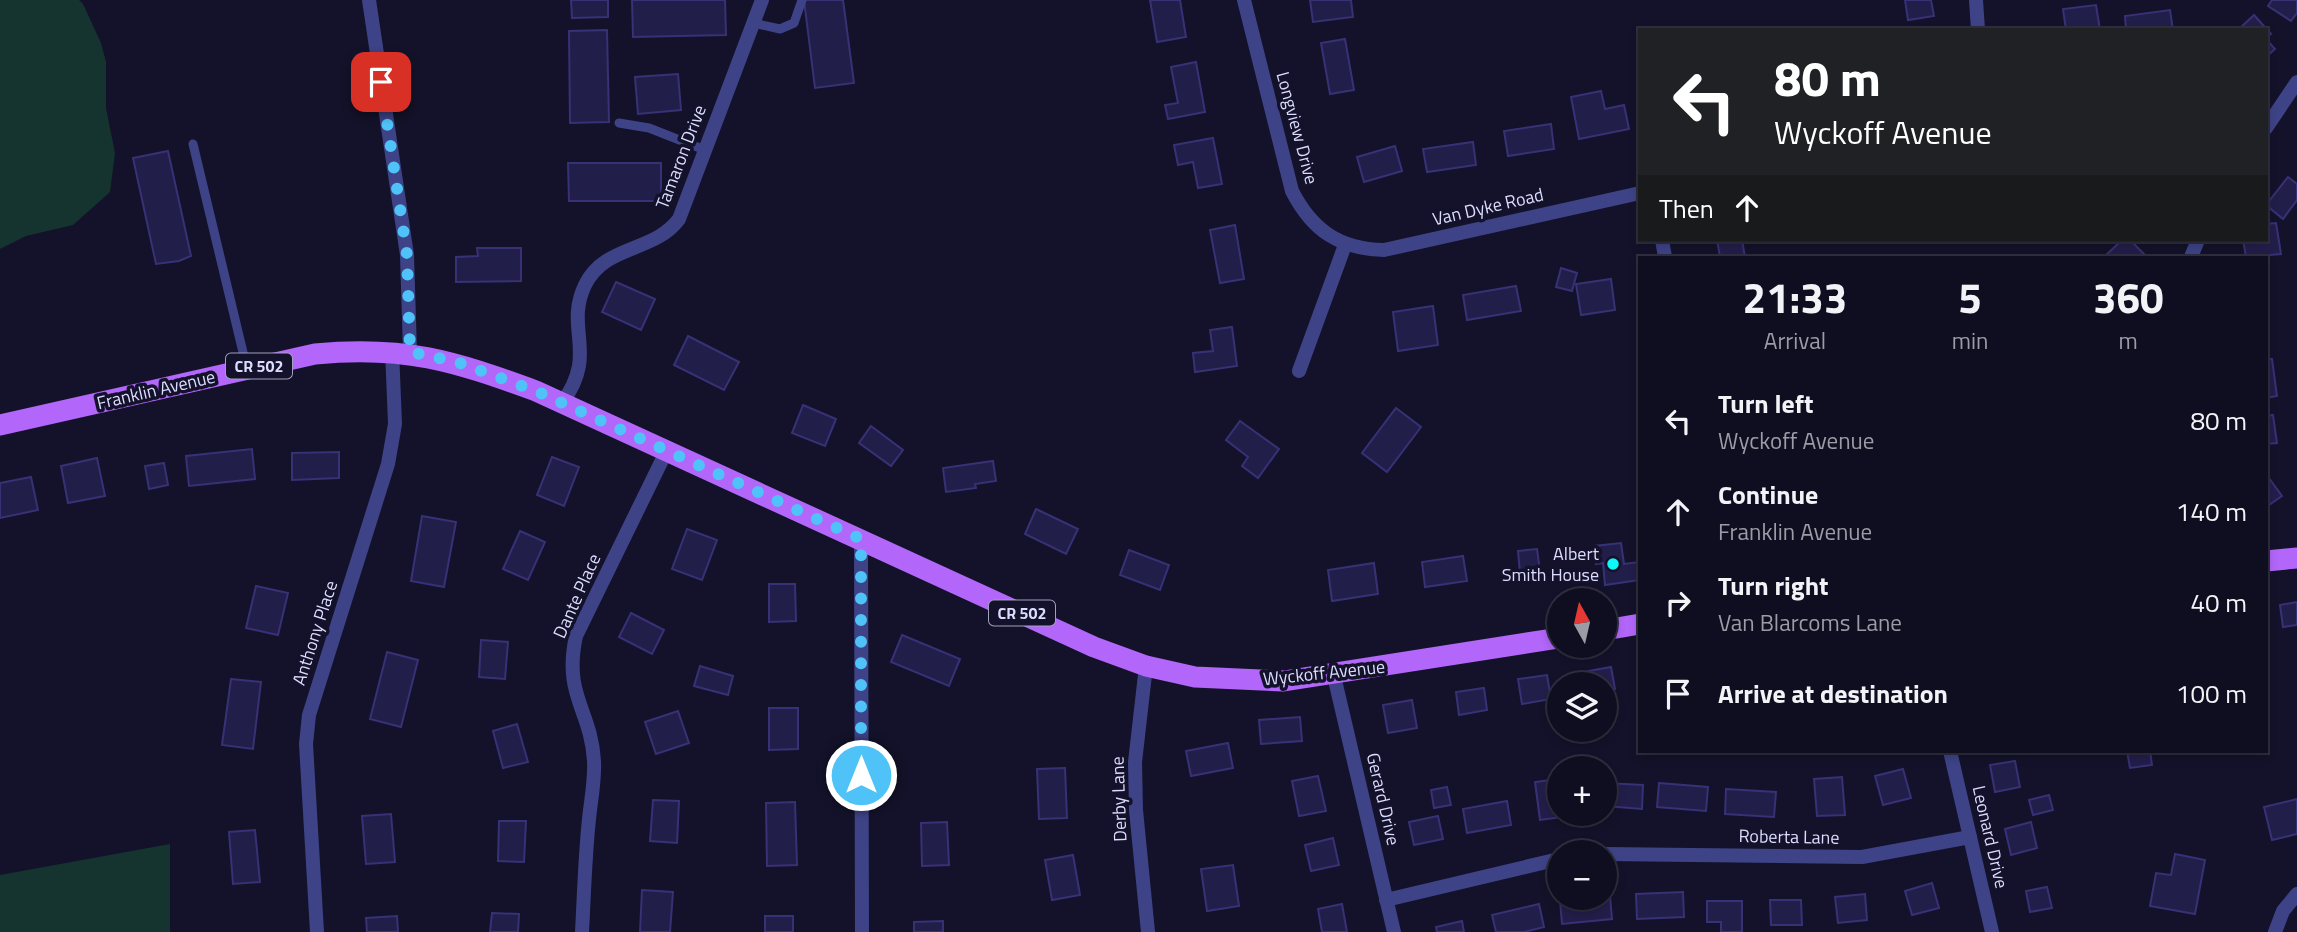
<!DOCTYPE html>
<html lang="en">
<head>
<meta charset="utf-8">
<style>
	:root { --surface:#0e0e20; --page:#171729; --text:#f1f3f6; --muted:#9b9ca5; --line:#2e2e3e }
	body { margin:0; font-family:"Titillium Web",sans-serif; background:var(--page); color:var(--text); height:100vh; display:flex; flex-direction:column; font-size:26px; white-space:nowrap }
	* { box-sizing:border-box; margin:0 }
	p { font-size:23px; color:var(--muted) }
	.icon { flex:none; width:38px; height:38px; fill:none; stroke:currentColor; stroke-width:2; stroke-linecap:round; stroke-linejoin:round }
	.map { position:relative; flex:1; overflow:hidden }
	.sheet { position:absolute; left:1638px; top:256px; width:630px; height:497px; display:flex; flex-direction:column; background:var(--surface); border-radius:0px; box-shadow:0 4px 10px #0003,0 0 0 2px var(--line) }
	.sheet>* { flex:none }
	.banner { position:absolute; left:1638px; top:28px; width:630px; height:214px; border-radius:0px; box-shadow:0 4px 10px #0003,0 0 0 2px var(--line); background:#202124; color:#fff; overflow:hidden }
	.needle { width:46px; rotate:352deg }
	.buttons { position:absolute; left:1547px; top:588px; display:grid; gap:14px }
	.buttons a { display:grid; place-items:center; width:70px; height:70px; border-radius:50%; background:var(--surface); box-shadow:0 4px 10px #0003,0 0 0 2px var(--line); font-size:35px }
	.pin { position:absolute; display:grid; place-items:center; width:60px; height:60px; color:#fff; margin:-30px; border-radius:14px; box-shadow:0 4px 10px #0006 }
	.me { position:absolute; width:77px; margin:-38px; rotate:0deg; stroke-linejoin:round; filter:drop-shadow(0 0 5px #0008) }
	.turn { display:flex; align-items:center; gap:24px; height:147px; padding:0 21px; font-size:32px }
	.turn .icon { width:91px; height:91px; stroke-width:2.5 }
	.turn b { display:block; font-size:49px; line-height:60px }
	.then { display:flex; align-items:center; height:66px; padding:0 21px; background:#0003; gap:14px; font-size:26px }
	.eta { display:flex; justify-content:space-evenly; align-items:center; height:119px; text-align:center }
	.eta b { font-size:42px; font-weight:700; line-height:49px }
	ul { padding:0; list-style:none }
	li { display:flex; align-items:center; gap:21px; height:91px; padding:0 21px }
	li div { flex:1 }
	li b { display:block; font-size:26px }
	li em { font-style:normal }
	.map>svg:first-child { display:block }
	.green { fill:#153430 }
	.building { fill:#221e4a; stroke:#373176; stroke-width:2 }
	.lines { fill:none; stroke-linecap:round; stroke-linejoin:round }
	.lane { stroke:#3e4387; stroke-width:9 }
	.street { stroke:#3e4387; stroke-width:14 }
	.primary { stroke:#b366fa; stroke-width:21 }
	.route { stroke:#4fc3f7; stroke-width:12; stroke-dasharray:0 21.6 }
	.poi-dot { fill:#0ef8f6; stroke:#13122a; stroke-width:2.5 }
	.labels { text-anchor:middle; stroke-width:7; stroke-linejoin:round; paint-order:stroke }
	.shield { fill:#13122a; stroke:#a09fbe; stroke-width:2 }
	.shield-label { font-size:16px; font-weight:bold; fill:#dcdcfe }
	.street-label { font-size:18px; fill:#dcdcfe; stroke:#13122a }
	.poi-label { font-size:18px; fill:#dcdcfe; stroke:#13122a; text-anchor:end }
</style>
</head>
<body>
<div class="map">
<svg width="2297" height="932" viewBox="0 0 2297 932">
	<rect width="100%" height="100%" fill="#13122a"/>
	<!-- green -->
	<g class="green">
		<path d="M0 0H79L83 4 101 43 106 62V108L115 153 110 192 73 225 26 236 0 249Z"/>
		<path d="M170 844V932H0V875Z"/>
	</g>
	<!-- building -->
	<g class="building">
		<path d="M571 0H608V17L572 18Z"/>
		<path d="M632 0H725L726 35 633 37Z"/>
		<path d="M804 0H843L854 83 815 88Z"/>
		<path d="M1150 0H1180L1186 37 1157 42Z"/>
		<path d="M1310 0H1351L1353 17 1313 22Z"/>
		<path d="M1905 0H1931L1934 16 1908 20Z"/>
		<path d="M2272 0H2297V13L2291 21 2268 6Z"/>
		<path d="M2096 5 2100 30H2066L2063 9Z"/>
		<path d="M2170 10 2173 30H2126L2125 16Z"/>
		<path d="M2254 15 2271 34 2266 38V30H2238Z"/>
		<path d="M607 30 609 122 570 123 569 31Z"/>
		<path d="M1345 39 1354 90 1330 94 1321 43Z"/>
		<path d="M2266 39 2275 49 2266 57Z"/>
		<path d="M1196 62 1205 112 1168 119 1165 105 1178 103 1171 67Z"/>
		<path d="M678 74 681 110 638 114 635 77Z"/>
		<path d="M1601 91 1605 109 1624 105 1629 129 1579 139 1571 97Z"/>
		<path d="M1551 124 1554 149 1508 156 1504 131Z"/>
		<path d="M1213 138 1222 184 1198 188 1193 162 1178 165 1174 145Z"/>
		<path d="M1473 142 1476 165 1427 172 1423 149Z"/>
		<path d="M1395 146 1402 171 1364 182 1357 157Z"/>
		<path d="M168 151 191 256 179 261 156 264 133 158Z"/>
		<path d="M568 163H661V201H569Z"/>
		<path d="M2288 177 2297 184V200L2283 219 2266 205Z"/>
		<path d="M2276 223 2281 254 2246 257 2243 240H2266V224Z"/>
		<path d="M1235 225 1244 279 1220 283 1210 230Z"/>
		<path d="M1717 240H1742L1745 257H1720Z"/>
		<path d="M2122 240H2138L2134 244 2146 256 2104 257Z"/>
		<path d="M477 248H521V281L456 282V257L478 256Z"/>
		<path d="M1561 268 1577 273 1572 291 1556 287Z"/>
		<path d="M1611 279 1615 310 1581 315 1576 284Z"/>
		<path d="M616 282 655 299 641 330 602 312Z"/>
		<path d="M1516 286 1521 311 1467 320 1463 295Z"/>
		<path d="M1433 306 1438 345 1398 351 1393 312Z"/>
		<path d="M1232 327 1237 366 1195 372 1193 353 1213 351 1210 330Z"/>
		<path d="M688 336 739 362 724 390 674 365Z"/>
		<path d="M2266 359H2272L2277 396 2266 398Z"/>
		<path d="M803 405 836 419 825 446 792 433Z"/>
		<path d="M1396 408 1421 427 1387 472 1362 453Z"/>
		<path d="M2273 415 2277 443 2266 444V416Z"/>
		<path d="M1240 421 1279 449 1258 478 1242 466 1248 457 1226 440Z"/>
		<path d="M871 426 903 450 891 466 859 443Z"/>
		<path d="M252 449 255 479 189 486 186 456Z"/>
		<path d="M339 452V478L292 480V453Z"/>
		<path d="M552 457 579 467 564 506 537 495Z"/>
		<path d="M97 458 105 496 68 503 61 466Z"/>
		<path d="M993 461 996 481 975 484 976 488 946 492 943 468Z"/>
		<path d="M164 463 168 485 149 489 145 466Z"/>
		<path d="M2266 474 2282 496 2266 507Z"/>
		<path d="M31 477 38 510 0 518V483Z"/>
		<path d="M1036 509 1078 529 1066 554 1025 534Z"/>
		<path d="M422 516 456 522 444 587 411 581Z"/>
		<path d="M687 529 717 540 702 580 672 569Z"/>
		<path d="M520 531 545 542 528 580 503 569Z"/>
		<path d="M1621 543 1624 564 1640 562V580L1605 585 1603 563 1596 564 1594 546Z"/>
		<path d="M1537 549 1540 571 1520 574 1518 551Z"/>
		<path d="M1129 550 1169 565 1160 590 1120 575Z"/>
		<path d="M1463 556 1467 581 1425 587 1422 562Z"/>
		<path d="M1374 563 1378 594 1332 601 1328 570Z"/>
		<path d="M769 584H795L796 621 769 622Z"/>
		<path d="M256 586 288 593 278 635 246 628Z"/>
		<path d="M2297 602V625L2283 627 2280 605Z"/>
		<path d="M631 613 664 630 652 654 619 637Z"/>
		<path d="M902 635 960 659 949 686 891 662Z"/>
		<path d="M481 640 508 642 505 679 479 677Z"/>
		<path d="M387 652 418 660 401 727 370 719Z"/>
		<path d="M700 666 733 676 728 695 694 686Z"/>
		<path d="M1611 667 1615 689 1605 691V684H1585L1583 672Z"/>
		<path d="M1547 675 1551 699 1522 704 1518 679Z"/>
		<path d="M231 679 261 682 253 749 222 745Z"/>
		<path d="M1484 688 1487 710 1459 715 1456 692Z"/>
		<path d="M1412 700 1417 728 1388 733 1383 705Z"/>
		<path d="M769 708H798V749L769 750Z"/>
		<path d="M678 711 689 743 656 754 645 722Z"/>
		<path d="M1300 717 1302 741 1261 744 1259 720Z"/>
		<path d="M517 724 528 762 503 768 493 731Z"/>
		<path d="M1228 743 1233 768 1191 776 1186 751Z"/>
		<path d="M2127 751H2150L2152 765 2130 768Z"/>
		<path d="M2015 761 2020 787 1995 792 1990 765Z"/>
		<path d="M1065 768 1067 818 1039 819 1037 769Z"/>
		<path d="M1903 769 1911 798 1883 805 1875 776Z"/>
		<path d="M1318 776 1326 811 1299 816 1292 781Z"/>
		<path d="M1842 777 1845 815 1817 816 1814 779Z"/>
		<path d="M1558 779 1559 814 1578 815 1540 820 1535 782Z"/>
		<path d="M1605 783 1643 785 1642 809 1605 806Z"/>
		<path d="M1659 783 1708 787 1706 811 1657 807Z"/>
		<path d="M1447 787 1451 805 1434 808 1431 790Z"/>
		<path d="M1726 789 1776 792 1774 817 1725 814Z"/>
		<path d="M2049 795 2053 810 2033 815 2029 800Z"/>
		<path d="M2297 799V834L2272 840 2264 807Z"/>
		<path d="M653 800 679 801 677 843 650 841Z"/>
		<path d="M1507 801 1511 825 1467 833 1463 809Z"/>
		<path d="M795 802 797 865 767 866 766 803Z"/>
		<path d="M391 814 395 862 366 864 362 816Z"/>
		<path d="M1438 816 1443 839 1414 845 1409 822Z"/>
		<path d="M499 821H526L524 862 498 861Z"/>
		<path d="M947 822 949 865 922 866 921 823Z"/>
		<path d="M2031 822 2037 848 2011 855 2005 829Z"/>
		<path d="M255 830 260 882 233 884 229 832Z"/>
		<path d="M1333 838 1339 865 1311 871 1305 845Z"/>
		<path d="M2175 854 2205 860 2195 914 2150 906 2156 873 2171 875Z"/>
		<path d="M1073 855 1080 895 1052 900 1045 860Z"/>
		<path d="M1233 865 1239 906 1207 911 1201 869Z"/>
		<path d="M1932 883 1939 908 1912 915 1905 891Z"/>
		<path d="M2047 887 2052 908 2030 912 2026 891Z"/>
		<path d="M642 890 673 892 670 932H640Z"/>
		<path d="M1683 892 1684 917 1637 919 1636 894Z"/>
		<path d="M1865 894 1867 920 1838 923 1835 897Z"/>
		<path d="M1605 896H1610L1612 919 1562 924 1560 900Z"/>
		<path d="M1770 900H1801L1802 925H1771Z"/>
		<path d="M1707 901H1742V932H1721V922H1707Z"/>
		<path d="M1342 904 1347 932H1322L1318 909Z"/>
		<path d="M1539 904 1544 927 1524 932H1496L1492 915Z"/>
		<path d="M492 913 519 914 518 932H490Z"/>
		<path d="M397 916 398 932H367L366 918Z"/>
		<rect x="765" y="916" width="28" height="16"/>
		<path d="M943 921V932H914V922Z"/>
		<path d="M1462 921 1464 932H1437L1436 927Z"/>
	</g>
	<g class="lines">
		<!-- lane -->
		<g class="lane">
			<path d="M753 23 780 29 794 23 802 0"/>
			<path d="M619 123 649 128 705 150"/>
			<path d="M193 144 247 369"/>
		</g>
		<!-- street -->
		<g class="street">
			<path d="M369 0 407 255 410 352"/>
			<path d="M1244 0 1292 191C1312 230 1339 249 1384 250L1640 193"/>
			<path d="M1976 0 1978 30"/>
			<path d="M2266 128 2297 82"/>
			<path d="M1662 240 1665 257"/>
			<path d="M2191 257 2198 240"/>
			<path d="M1299 371 1345 245"/>
			<path d="M562 403C599 353 564 329 585 285 605 244 654 253 679 219L762 0"/>
			<path d="M861 539 862 932"/>
			<path d="M1146 666 1135 762 1136 810 1148 932"/>
			<path d="M1334 676 1394 932"/>
			<path d="M1950 751 1992 932"/>
			<path d="M1605 854 1862 857 1970 837"/>
			<path d="M1386 900 1559 859"/>
			<path d="M317 932 306 744 309 715 388 464 395 424 392 350"/>
			<path d="M582 932C584 895 585 857 589 819 591 799 595 781 594 761 591 709 563 696 576 636L667 450"/>
			<path d="M2275 932 2283 911 2297 894"/>
		</g>
		<!-- primary -->
		<g class="primary">
			<path d="M0 425 315 354C404 345 454 361 536 391L1094 647 1146 666 1195 677 1284 681 1559 638"/>
			<path d="M2266 561 2297 558"/>
			<path d="M1605 630 1640 624"/>
		</g>
	</g>
	<g class="lines">
		<!-- route -->
		<path class="route" d="M381 82 407 255 410 352 457 362 536 391 861 539V775"/>
	</g>
	<!-- markers -->
	<circle class="poi-dot" cx="1613" cy="564" r="7"/>
	<g class="labels">
		<!-- shield labels -->
		<g class="shield">
			<rect x="226" y="353.5" width="66" height="25" rx="5"/>
			<rect x="989" y="600.5" width="66" height="25" rx="5"/>
		</g>
		<g class="shield-label">
			<text x="259" y="372">CR 502</text>
			<text x="1022" y="619">CR 502</text>
		</g>
		<!-- street labels -->
		<g class="street-label">
			<text transform="translate(1297 128) rotate(75)" y="6">Longview Drive</text>
			<text transform="translate(681 157) rotate(-69)" y="6">Tamaron Drive</text>
			<text transform="translate(1488 207) rotate(-13)" y="6">Van Dyke Road</text>
			<text transform="translate(156 390) rotate(-13)" y="6">Franklin Avenue</text>
			<text transform="translate(577 596) rotate(-66)" y="6">Dante Place</text>
			<text transform="translate(315 633) rotate(-72)" y="6">Anthony Place</text>
			<text transform="translate(1324 673) rotate(-6)" y="6">Wyckoff Avenue</text>
			<text transform="translate(1119 799) rotate(-92)" y="6">Derby Lane</text>
			<text transform="translate(1383 799) rotate(77)" y="6">Gerard Drive</text>
			<text transform="translate(1789 837) rotate(1)" y="6">Roberta Lane</text>
			<text transform="translate(1990 837) rotate(77)" y="6">Leonard Drive</text>
		</g>
		<!-- poi labels -->
		<g class="poi-label">
			<text x="1599" y="560">Albert<tspan x="1599" dy="21">Smith House</tspan></text>
		</g>
	</g>
</svg>
<div class="buttons">
<a><svg class="needle" viewBox="-14 -14 28 28"><path d="M0-13l5 13h-10z" fill="#e53935"/><path d="M0 13l5-13h-10z" fill="#9b9ca5"/></svg></a>
<a><svg class="icon" aria-label="layers" viewBox="0 0 24 24"><path d="M12 4l9 5-9 5-9-5zM3 14l9 5 9-5"/></svg></a>
<a>+</a>
<a>−</a>
</div>
<div class="pin" style="left:381px;top:82px;background:#d93025"><svg class="icon" aria-label="arrive" viewBox="0 0 24 24"><path d="M6 21V4h12l-3 4 3 4H6"/></svg></div>
<svg class="me" style="left:861px;top:775px" viewBox="-20 -20 40 40"><circle r="17" fill="#4fc3f7" stroke="#fff" stroke-width="3"/><path d="M0-11L8 9 0 5-8 9z" fill="#fff"/></svg>
<div class="banner">
<div class="turn"><svg class="icon" aria-label="left" viewBox="0 0 24 24"><path d="M17 20v-9H6M10 6l-5 5 5 5"/></svg><div><b>80 m</b>Wyckoff Avenue</div></div>
<div class="then">Then<svg class="icon" aria-label="ahead" viewBox="0 0 24 24"><path d="M12 20V5M6 11l6-6 6 6"/></svg></div>
</div>
<section class="sheet">
<div class="eta">
<div><b>21:33</b><p>Arrival</p></div>
<div><b>5</b><p>min</p></div>
<div><b>360</b><p>m</p></div>
</div>
<ul>
<li><svg class="icon" aria-label="left" viewBox="0 0 24 24"><path d="M17 20v-9H6M10 6l-5 5 5 5"/></svg><div><b>Turn left</b><p>Wyckoff Avenue</p></div><em>80 m</em></li>
<li><svg class="icon" aria-label="ahead" viewBox="0 0 24 24"><path d="M12 20V5M6 11l6-6 6 6"/></svg><div><b>Continue</b><p>Franklin Avenue</p></div><em>140 m</em></li>
<li><svg class="icon" aria-label="right" viewBox="0 0 24 24"><path d="M7 20v-9h11M14 6l5 5-5 5"/></svg><div><b>Turn right</b><p>Van Blarcoms Lane</p></div><em>40 m</em></li>
<li><svg class="icon" aria-label="arrive" viewBox="0 0 24 24"><path d="M6 21V4h12l-3 4 3 4H6"/></svg><div><b>Arrive at destination</b></div><em>100 m</em></li>
</ul>
</section>
</div>
</body>
</html>
